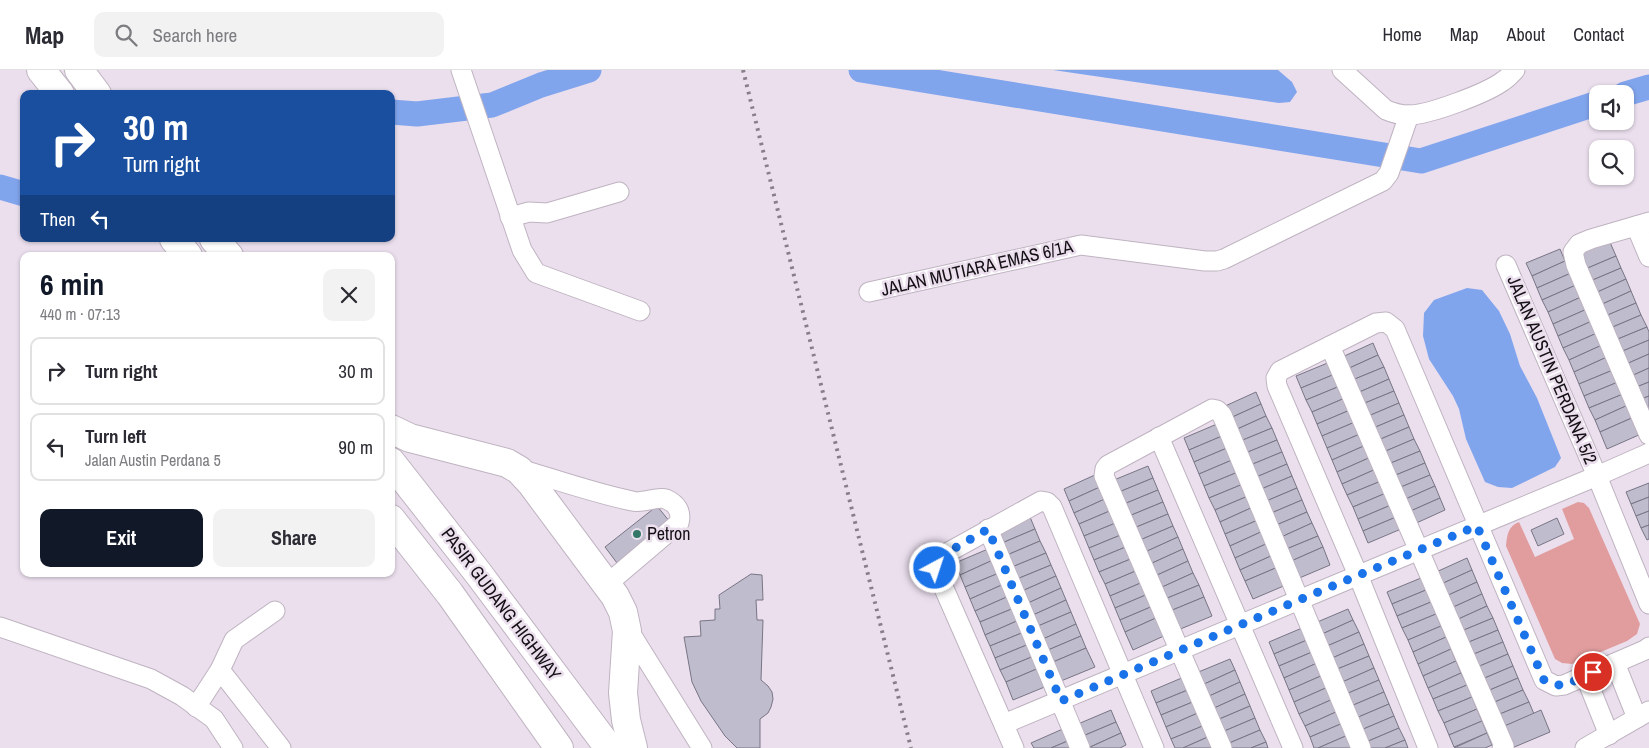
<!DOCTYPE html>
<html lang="en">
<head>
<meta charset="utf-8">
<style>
	:root { --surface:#fff; --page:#f2f2f3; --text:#2b2b33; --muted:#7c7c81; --line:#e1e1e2; --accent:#111827 }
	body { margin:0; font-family:"Archivo Narrow",sans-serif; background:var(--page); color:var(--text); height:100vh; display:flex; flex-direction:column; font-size:19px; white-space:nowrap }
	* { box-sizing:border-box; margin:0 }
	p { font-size:16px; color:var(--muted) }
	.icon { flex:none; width:28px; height:28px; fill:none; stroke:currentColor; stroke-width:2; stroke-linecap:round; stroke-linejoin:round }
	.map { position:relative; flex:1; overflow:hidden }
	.details { position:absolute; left:20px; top:182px; width:375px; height:325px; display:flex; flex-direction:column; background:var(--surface); border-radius:10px; box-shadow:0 1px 4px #0004 }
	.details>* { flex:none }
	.top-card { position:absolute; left:20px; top:20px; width:375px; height:152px; border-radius:10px; box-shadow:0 1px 4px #0004; background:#1a4fa0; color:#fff; overflow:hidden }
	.tools { position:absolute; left:1589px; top:15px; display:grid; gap:10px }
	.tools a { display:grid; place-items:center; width:45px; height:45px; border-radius:10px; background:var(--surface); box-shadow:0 1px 4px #0004; font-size:25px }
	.pin { position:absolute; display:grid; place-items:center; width:42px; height:42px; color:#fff; margin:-21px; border:2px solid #fff; border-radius:50%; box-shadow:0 1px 5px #0007 }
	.me { position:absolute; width:55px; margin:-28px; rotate:40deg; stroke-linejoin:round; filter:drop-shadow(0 0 4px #0008) }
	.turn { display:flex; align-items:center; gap:18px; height:105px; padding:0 20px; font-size:22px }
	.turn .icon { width:65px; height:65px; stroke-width:2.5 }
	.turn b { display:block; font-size:35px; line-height:42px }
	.then { display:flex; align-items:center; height:48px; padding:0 20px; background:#0003; gap:10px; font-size:19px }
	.round { display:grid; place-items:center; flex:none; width:52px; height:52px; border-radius:10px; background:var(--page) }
	.overview { display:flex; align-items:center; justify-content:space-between; height:85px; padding:0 20px }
	h1 { font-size:30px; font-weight:800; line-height:38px; color:var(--accent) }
	.button { display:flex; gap:10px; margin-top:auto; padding:10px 20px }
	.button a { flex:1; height:58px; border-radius:10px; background:var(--accent); color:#fff; font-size:20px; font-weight:800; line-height:58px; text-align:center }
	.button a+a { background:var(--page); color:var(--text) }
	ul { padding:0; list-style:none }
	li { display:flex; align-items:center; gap:15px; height:68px; margin:0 10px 8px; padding:0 10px; border:2px solid var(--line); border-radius:10px }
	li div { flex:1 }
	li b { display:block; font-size:19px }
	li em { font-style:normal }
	header { display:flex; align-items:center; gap:30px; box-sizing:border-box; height:70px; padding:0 25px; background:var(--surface); border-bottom:1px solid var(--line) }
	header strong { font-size:24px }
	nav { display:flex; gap:28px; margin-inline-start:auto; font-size:18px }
	.search { width:350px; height:45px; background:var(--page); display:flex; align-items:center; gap:12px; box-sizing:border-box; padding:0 18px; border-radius:10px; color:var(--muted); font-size:19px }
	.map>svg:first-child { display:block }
	.green { fill:#e19d9e }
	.water { fill:#81a5ed }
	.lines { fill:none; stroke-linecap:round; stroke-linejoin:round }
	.river { stroke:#81a5ed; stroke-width:25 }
	.building { fill:#bfbccd; stroke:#787585 }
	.minor-casing { stroke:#bfb3c1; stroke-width:21 }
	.highway-casing { stroke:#bfb3c1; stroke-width:30 }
	.minor { stroke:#fff; stroke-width:19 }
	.highway { stroke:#fff; stroke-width:28 }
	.rail { stroke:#877e89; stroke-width:4; stroke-dasharray:2.5 5; stroke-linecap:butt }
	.route { stroke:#1a73e8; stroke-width:9; stroke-dasharray:0 16.2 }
	.poi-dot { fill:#347769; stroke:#ebdfee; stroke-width:2 }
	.labels { text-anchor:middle; stroke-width:5; stroke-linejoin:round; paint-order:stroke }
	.street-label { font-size:18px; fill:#130f14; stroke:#ebdfee }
	.poi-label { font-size:18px; fill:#130f14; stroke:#ebdfee; text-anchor:start }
</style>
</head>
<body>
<header>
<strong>Map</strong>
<div class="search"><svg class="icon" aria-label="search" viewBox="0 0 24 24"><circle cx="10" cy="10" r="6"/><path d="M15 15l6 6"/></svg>Search here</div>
<nav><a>Home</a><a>Map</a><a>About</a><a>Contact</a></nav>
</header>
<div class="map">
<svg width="1649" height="678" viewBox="0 0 1649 678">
	<rect width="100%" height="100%" fill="#ebdfee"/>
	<!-- green -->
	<path class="green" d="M1578 432 1584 433 1589 438 1640 554 1637 564 1627 571 1572 594 1562 593 1555 589 1506 476C1507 465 1508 456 1519 452L1535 487 1574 469 1562 439Z"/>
	<!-- water -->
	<g class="water">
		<path d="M1053 0H1278L1292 12 1297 22 1290 32 1279 33Z"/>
		<path d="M1467 218 1482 220 1499 241 1510 264 1520 296 1537 328 1561 388 1555 397 1512 418 1498 417 1485 412 1466 369 1459 339 1453 326 1429 289 1423 266 1424 243 1434 230Z"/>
	</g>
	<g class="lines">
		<!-- river -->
		<g class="river">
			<path d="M861 0 1421 91 1598 33"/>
			<path d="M1625 24 1649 17"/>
			<path d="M391 42 417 44 492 35 541 15 589 0"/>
			<path d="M0 117 24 124"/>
		</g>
	</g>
	<!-- building -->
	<g class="building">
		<path d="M1609 170 1616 186 1583 200 1576 184Z"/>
		<path d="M1560 179 1565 191 1532 206 1526 193Z"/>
		<path d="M1616 186 1621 198 1588 212 1583 200Z"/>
		<path d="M1565 191 1571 203 1537 218 1532 206Z"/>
		<path d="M1621 198 1626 209 1593 224 1588 212Z"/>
		<path d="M1571 203 1576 215 1542 230 1537 218Z"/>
		<path d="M1626 209 1631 221 1598 236 1593 224Z"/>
		<path d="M1576 215 1581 227 1548 242 1542 230Z"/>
		<path d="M1631 221 1636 233 1603 247 1598 236Z"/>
		<path d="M1581 227 1587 239 1553 254 1548 242Z"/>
		<path d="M1636 233 1641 245 1608 259 1603 247Z"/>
		<path d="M1587 239 1592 251 1558 266 1553 254Z"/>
		<path d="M1641 245 1647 257 1613 271 1608 259Z"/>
		<path d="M1592 251 1597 263 1563 278 1558 266Z"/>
		<path d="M1647 257 1649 262V270L1618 283 1613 271Z"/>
		<path d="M1597 263 1602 275 1569 290 1563 278Z"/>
		<path d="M1649 270V284L1624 295 1618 283Z"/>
		<path d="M1373 273 1378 285 1345 300 1340 288Z"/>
		<path d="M1602 275 1607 287 1574 302 1569 290Z"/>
		<path d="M1649 284V298L1629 307 1624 295Z"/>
		<path d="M1378 285 1384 297 1350 311 1345 300Z"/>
		<path d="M1607 287 1613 300 1579 314 1574 302Z"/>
		<path d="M1330 292 1335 304 1301 318 1296 306Z"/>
		<path d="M1384 297 1389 309 1355 324 1350 311Z"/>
		<path d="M1649 298V312L1634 318 1629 307Z"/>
		<path d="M1613 300 1618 312 1584 326 1579 314Z"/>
		<path d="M1335 304 1340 316 1306 330 1301 318Z"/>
		<path d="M1389 309 1394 321 1360 335 1355 324Z"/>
		<path d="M1618 312 1623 324 1589 338 1584 326Z"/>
		<path d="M1649 312V326L1639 330 1634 318Z"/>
		<path d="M1340 316 1345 328 1312 342 1306 330Z"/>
		<path d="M1394 321 1399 333 1366 347 1360 335Z"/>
		<path d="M1256 322 1261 334 1228 349 1223 337Z"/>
		<path d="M1623 324 1628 335 1595 350 1589 338Z"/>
		<path d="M1649 326V340L1644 342 1639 330Z"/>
		<path d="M1345 328 1350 340 1317 354 1312 342Z"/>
		<path d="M1399 333 1404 345 1371 359 1366 347Z"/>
		<path d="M1261 334 1266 346 1233 361 1228 349Z"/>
		<path d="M1628 335 1634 347 1600 362 1595 350Z"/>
		<path d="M1350 340 1355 352 1322 366 1317 354Z"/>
		<path d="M1404 345 1409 357 1376 371 1371 359Z"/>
		<path d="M1266 346 1272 358 1238 372 1233 361Z"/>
		<path d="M1634 347 1641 364 1607 379 1600 362Z"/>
		<path d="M1355 352 1360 364 1327 378 1322 366Z"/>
		<path d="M1217 354 1222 366 1189 380 1184 368Z"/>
		<path d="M1409 357 1414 369 1381 383 1376 371Z"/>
		<path d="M1272 358 1277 370 1243 384 1238 372Z"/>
		<path d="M1360 364 1366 375 1332 390 1327 378Z"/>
		<path d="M1222 366 1227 378 1194 392 1189 380Z"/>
		<path d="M1414 369 1420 381 1386 395 1381 383Z"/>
		<path d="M1277 370 1282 382 1248 396 1243 384Z"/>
		<path d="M1366 375 1371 387 1337 402 1332 390Z"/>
		<path d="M1227 378 1232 390 1199 404 1194 392Z"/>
		<path d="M1420 381 1425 393 1391 407 1386 395Z"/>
		<path d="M1282 382 1287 394 1254 408 1248 396Z"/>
		<path d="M1371 387 1376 399 1342 414 1337 402Z"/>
		<path d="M1232 390 1238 402 1204 416 1199 404Z"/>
		<path d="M1425 393 1430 405 1396 419 1391 407Z"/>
		<path d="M1287 394 1292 406 1259 420 1254 408Z"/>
		<path d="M1148 396 1153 408 1119 422 1114 410Z"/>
		<path d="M1376 399 1381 411 1347 425 1342 414Z"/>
		<path d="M1238 402 1243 414 1209 428 1204 416Z"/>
		<path d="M1097 404 1102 416 1069 431 1064 419Z"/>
		<path d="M1430 405 1435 416 1401 431 1396 419Z"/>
		<path d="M1292 406 1297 418 1264 432 1259 420Z"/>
		<path d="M1153 408 1158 420 1124 434 1119 422Z"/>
		<path d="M1381 411 1386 423 1353 437 1347 425Z"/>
		<path d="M1649 413V427L1631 434 1626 422Z"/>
		<path d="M1243 414 1248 426 1215 440 1209 428Z"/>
		<path d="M1102 416 1107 428 1074 443 1069 431Z"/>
		<path d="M1435 416 1440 428 1406 443 1401 431Z"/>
		<path d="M1297 418 1302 430 1269 444 1264 432Z"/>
		<path d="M1158 420 1163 432 1129 446 1124 434Z"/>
		<path d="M1386 423 1391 435 1358 449 1353 437Z"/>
		<path d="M1248 426 1253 437 1220 452 1215 440Z"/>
		<path d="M1649 427V441L1636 446 1631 434Z"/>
		<path d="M1107 428 1112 440 1079 454 1074 443Z"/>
		<path d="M1440 428 1445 440 1412 455 1406 443Z"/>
		<path d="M1302 430 1307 442 1274 456 1269 444Z"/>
		<path d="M1163 432 1168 444 1134 458 1129 446Z"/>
		<path d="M1391 435 1396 447 1363 461 1358 449Z"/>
		<path d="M657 436 670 452 617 493 605 477Z"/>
		<path d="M1253 437 1258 450 1225 464 1220 452Z"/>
		<path d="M1112 440 1118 452 1084 466 1079 454Z"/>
		<path d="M1649 441V455L1641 458 1636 446Z"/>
		<path d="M1307 442 1312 453 1279 468 1274 456Z"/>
		<path d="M1168 444 1173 456 1140 470 1134 458Z"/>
		<path d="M1030 447 1035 459 1002 473 997 461Z"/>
		<path d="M1396 447 1401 459 1368 473 1363 461Z"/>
		<path d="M1557 448 1564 464 1538 476 1531 460Z"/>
		<path d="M1258 450 1263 461 1230 476 1225 464Z"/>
		<path d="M1118 452 1123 464 1089 478 1084 466Z"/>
		<path d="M1312 453 1318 466 1284 480 1279 468Z"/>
		<path d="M1649 455V469L1647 470 1641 458Z"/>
		<path d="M1173 456 1178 467 1145 482 1140 470Z"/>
		<path d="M1035 459 1040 471 1007 485 1002 473Z"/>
		<path d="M1263 461 1268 473 1235 488 1230 476Z"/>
		<path d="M1123 464 1128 476 1094 490 1089 478Z"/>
		<path d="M1318 466 1323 477 1289 492 1284 480Z"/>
		<path d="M1178 467 1183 479 1150 494 1145 482Z"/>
		<path d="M1040 471 1046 483 1012 497 1007 485Z"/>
		<path d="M1268 473 1273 485 1240 500 1235 488Z"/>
		<path d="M1128 476 1133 488 1099 502 1094 490Z"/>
		<path d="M1323 477 1330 495 1297 509 1289 492Z"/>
		<path d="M988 479 993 490 960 505 955 493Z"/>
		<path d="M1183 479 1188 491 1155 506 1150 494Z"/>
		<path d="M1046 483 1051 495 1017 509 1012 497Z"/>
		<path d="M1273 485 1278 497 1245 511 1240 500Z"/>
		<path d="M1133 488 1138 500 1105 514 1099 502Z"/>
		<path d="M1467 488 1472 500 1439 515 1434 503Z"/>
		<path d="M993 490 999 503 965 517 960 505Z"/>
		<path d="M1188 491 1193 503 1160 518 1155 506Z"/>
		<path d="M1051 495 1056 506 1022 521 1017 509Z"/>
		<path d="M1278 497 1286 515 1253 529 1245 511Z"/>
		<path d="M1138 500 1143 512 1110 526 1105 514Z"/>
		<path d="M1472 500 1477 512 1444 527 1439 515Z"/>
		<path d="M999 503 1004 514 970 529 965 517Z"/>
		<path d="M1193 503 1199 515 1165 529 1160 518Z"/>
		<path d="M751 504 762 505 763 530H756L757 550H763L761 610 768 616 772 622 773 629 771 637 768 643 760 649V678H737L725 666 701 631 692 612 684 567 701 566 700 551 715 550V539H720L719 525Z"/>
		<path d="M1056 506 1061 518 1028 533 1022 521Z"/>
		<path d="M1421 508 1426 520 1392 534 1387 522Z"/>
		<path d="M1143 512 1148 524 1115 538 1110 526Z"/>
		<path d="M1477 512 1482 524 1449 539 1444 527Z"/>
		<path d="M1004 514 1009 526 975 541 970 529Z"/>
		<path d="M1199 515 1204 527 1170 541 1165 529Z"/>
		<path d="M1061 518 1066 530 1033 545 1028 533Z"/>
		<path d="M1426 520 1431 532 1397 546 1392 534Z"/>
		<path d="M1148 524 1153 536 1120 550 1115 538Z"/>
		<path d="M1482 524 1487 536 1454 551 1449 539Z"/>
		<path d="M1009 526 1014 538 980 552 975 541Z"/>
		<path d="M1204 527 1212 546 1178 560 1170 541Z"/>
		<path d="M1066 530 1071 542 1038 556 1033 545Z"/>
		<path d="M1431 532 1436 544 1402 558 1397 546Z"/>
		<path d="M1153 536 1158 547 1125 562 1120 550Z"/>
		<path d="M1487 536 1493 548 1459 562 1454 551Z"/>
		<path d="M1014 538 1019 550 985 565 980 552Z"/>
		<path d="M1348 539 1353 550 1320 565 1315 553Z"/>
		<path d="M1071 542 1076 554 1043 569 1038 556Z"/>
		<path d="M1436 544 1441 556 1408 570 1402 558Z"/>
		<path d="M1158 547 1166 565 1133 580 1125 562Z"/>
		<path d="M1493 548 1498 560 1464 574 1459 562Z"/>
		<path d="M1019 550 1024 562 990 576 985 565Z"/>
		<path d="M1353 550 1359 562 1325 577 1320 565Z"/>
		<path d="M1076 554 1081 566 1048 580 1043 569Z"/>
		<path d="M1441 556 1446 567 1413 582 1408 570Z"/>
		<path d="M1302 558 1307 570 1274 584 1269 572Z"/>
		<path d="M1498 560 1503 572 1469 586 1464 574Z"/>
		<path d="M1024 562 1029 574 995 588 990 576Z"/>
		<path d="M1359 562 1364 574 1330 589 1325 577Z"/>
		<path d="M1081 566 1086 578 1053 592 1048 580Z"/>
		<path d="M1446 567 1451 579 1418 594 1413 582Z"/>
		<path d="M1307 570 1312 582 1279 596 1274 584Z"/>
		<path d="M1503 572 1508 584 1475 598 1469 586Z"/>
		<path d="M1029 574 1034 586 1000 600 995 588Z"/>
		<path d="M1364 574 1369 586 1335 600 1330 589Z"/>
		<path d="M1086 578 1095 597 1061 611 1053 592Z"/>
		<path d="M1451 579 1456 591 1423 606 1418 594Z"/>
		<path d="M1312 582 1317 593 1284 608 1279 596Z"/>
		<path d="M1508 584 1513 596 1480 610 1475 598Z"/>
		<path d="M1034 586 1039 598 1006 612 1000 600Z"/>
		<path d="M1369 586 1374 598 1340 613 1335 600Z"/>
		<path d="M1230 589 1235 600 1202 615 1196 603Z"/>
		<path d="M1456 591 1461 603 1428 618 1423 606Z"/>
		<path d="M1317 593 1323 605 1289 620 1284 608Z"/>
		<path d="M1513 596 1518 608 1485 622 1480 610Z"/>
		<path d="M1039 598 1047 616 1013 630 1006 612Z"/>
		<path d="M1374 598 1379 610 1346 624 1340 613Z"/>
		<path d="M1235 600 1240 612 1207 627 1202 615Z"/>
		<path d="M1461 603 1467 615 1433 629 1428 618Z"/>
		<path d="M1323 605 1328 617 1294 632 1289 620Z"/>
		<path d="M1184 607 1190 619 1156 633 1151 621Z"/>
		<path d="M1518 608 1523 620 1490 634 1485 622Z"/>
		<path d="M1379 610 1384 622 1351 636 1346 624Z"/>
		<path d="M1240 612 1245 624 1212 639 1207 627Z"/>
		<path d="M1467 615 1472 627 1438 641 1433 629Z"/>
		<path d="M1328 617 1333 629 1299 644 1294 632Z"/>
		<path d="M1190 619 1195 631 1161 645 1156 633Z"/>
		<path d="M1523 620 1529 632 1495 646 1490 634Z"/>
		<path d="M1384 622 1389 634 1356 648 1351 636Z"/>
		<path d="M1245 624 1250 636 1217 650 1212 639Z"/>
		<path d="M1472 627 1477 639 1444 653 1438 641Z"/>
		<path d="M1333 629 1338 641 1305 656 1299 644Z"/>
		<path d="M1195 631 1200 642 1166 657 1161 645Z"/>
		<path d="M1529 632 1534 644 1500 658 1495 646Z"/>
		<path d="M1389 634 1394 646 1361 660 1356 648Z"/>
		<path d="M1250 636 1255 648 1222 662 1217 650Z"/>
		<path d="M1477 639 1482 651 1449 665 1444 653Z"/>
		<path d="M1111 640 1116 652 1083 666 1078 654Z"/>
		<path d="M1541 640 1550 662 1512 678 1500 658Z"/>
		<path d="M1338 641 1343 653 1310 667 1305 656Z"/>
		<path d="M1200 642 1205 655 1171 669 1166 657Z"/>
		<path d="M1394 646 1399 658 1366 672 1361 660Z"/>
		<path d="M1255 648 1260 660 1227 674 1222 662Z"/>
		<path d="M1482 651 1487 663 1454 677 1449 665Z"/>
		<path d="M1116 652 1121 663 1088 678 1083 666Z"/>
		<path d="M1343 653 1348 665 1318 678H1314L1310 667Z"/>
		<path d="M1205 655 1210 666 1183 678H1175L1171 669Z"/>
		<path d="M1065 658 1070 670 1051 678H1034L1031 673Z"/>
		<path d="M1399 658 1405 670 1385 678H1369L1366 672Z"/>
		<path d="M1260 660 1266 672 1251 678H1229L1227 674Z"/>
		<path d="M1121 663 1126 675 1120 678H1088Z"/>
		<path d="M1487 663 1492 675 1485 678H1454Z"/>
		<path d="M1348 665 1351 678H1318Z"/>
		<path d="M1210 666 1215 678H1183Z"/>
		<path d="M1070 670 1073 678H1051Z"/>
		<path d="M1405 670 1408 678H1385Z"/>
		<path d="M1266 672 1268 678H1251Z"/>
	</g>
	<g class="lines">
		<!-- minor casing -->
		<g class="minor-casing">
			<g id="minor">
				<path d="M461 0 522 180 536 203 640 241"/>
				<path d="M1342 0 1386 40C1393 43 1400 45 1409 45 1429 45 1487 23 1503 11 1508 8 1511 4 1515 0"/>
				<path d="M510 147 529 142 547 143 619 122"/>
				<path d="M1649 152 1591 169 1579 174 1573 182 1576 195 1649 365"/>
				<path d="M1636 156 1649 187"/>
				<path d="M1506 195 1597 406 1649 534"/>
				<path d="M869 222 1081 175 1205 191H1217L1224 189 1383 111 1389 103 1409 45"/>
				<path d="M1330 276 1504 676 1502 678"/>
				<path d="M1159 367 1293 678"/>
				<path d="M520 399C557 410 594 423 632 431 642 434 657 426 666 429 677 434 682 442 679 453L606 515"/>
				<path d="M988 459 1080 678"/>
				<path d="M626 556 702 678"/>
				<path d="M0 557 151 609 182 626 214 649 233 678"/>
				<path d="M1615 593 1637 648"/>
				<path d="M220 600 281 678"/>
				<path d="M1585 605 1609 665"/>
				<path d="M196 637 220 600 234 570 275 541"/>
				<path d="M1004 654 1299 530 1597 406 1649 383"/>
				<path d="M1014 678 935 498 936 489 1041 431 1047 432 1052 437 1154 678"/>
				<path d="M1222 678 1104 406 1105 399 1108 395 1212 339 1217 340 1222 345 1361 678"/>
				<path d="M1428 678 1358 505 1277 316 1276 308 1280 301 1376 253 1386 252 1395 259 1544 610 1556 616 1564 615 1645 580 1649 577"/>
				<path d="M1585 678 1649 641"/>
			</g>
		</g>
		<!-- highway casing -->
		<g class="highway-casing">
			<g id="highway">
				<path d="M41 0 60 24"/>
				<path d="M79 0 97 24"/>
				<path d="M174 169 188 186"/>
				<path d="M214 169 229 186"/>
				<path d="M391 359 410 368 507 393 519 400 531 413 615 526 623 542 627 561 623 623 626 650 633 678"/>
				<path d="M391 392 478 503 609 678"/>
				<path d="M391 449 450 524 559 678"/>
			</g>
		</g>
		<!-- minor -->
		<use href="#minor" class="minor"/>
		<!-- highway -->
		<use href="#highway" class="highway"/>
		<!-- rail -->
		<path class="rail" d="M743 0 911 678"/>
	</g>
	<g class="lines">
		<!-- route -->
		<path class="route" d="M935 498 936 489 988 459 1061 631 1299 530 1477 456 1544 610C1563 622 1575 609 1593 602"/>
	</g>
	<!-- markers -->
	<circle class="poi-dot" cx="637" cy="464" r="5"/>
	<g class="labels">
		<!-- street labels -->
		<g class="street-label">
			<text transform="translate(977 198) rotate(-13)" y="6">JALAN MUTIARA EMAS 6/1A</text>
			<text transform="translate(1552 300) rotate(67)" y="6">JALAN AUSTIN PERDANA 5/2</text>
			<text transform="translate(501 534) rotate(53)" y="6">PASIR GUDANG HIGHWAY</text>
		</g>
		<!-- poi labels -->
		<g class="poi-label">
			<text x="647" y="470">Petron</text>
		</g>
	</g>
</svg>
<div class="tools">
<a><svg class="icon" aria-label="sound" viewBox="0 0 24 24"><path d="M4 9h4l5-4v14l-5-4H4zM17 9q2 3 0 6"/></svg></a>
<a><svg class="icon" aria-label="search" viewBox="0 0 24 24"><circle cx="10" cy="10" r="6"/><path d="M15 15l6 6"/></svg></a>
</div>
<div class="pin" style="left:1593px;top:602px;background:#d93025"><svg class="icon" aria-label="arrive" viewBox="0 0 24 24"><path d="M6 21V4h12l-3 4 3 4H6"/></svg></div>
<svg class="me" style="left:935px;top:498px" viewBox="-20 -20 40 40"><circle r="17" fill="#1a73e8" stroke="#fff" stroke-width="3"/><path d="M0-11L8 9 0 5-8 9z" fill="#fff"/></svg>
<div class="top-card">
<div class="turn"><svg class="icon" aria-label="right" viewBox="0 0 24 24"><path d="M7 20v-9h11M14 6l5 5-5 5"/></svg><div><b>30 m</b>Turn right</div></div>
<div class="then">Then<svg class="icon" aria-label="left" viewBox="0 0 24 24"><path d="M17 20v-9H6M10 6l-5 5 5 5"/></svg></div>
</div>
<section class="details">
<div class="overview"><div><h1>6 min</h1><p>440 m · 07:13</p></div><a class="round"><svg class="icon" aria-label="close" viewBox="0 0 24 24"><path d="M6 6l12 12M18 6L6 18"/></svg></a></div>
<ul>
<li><svg class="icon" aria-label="right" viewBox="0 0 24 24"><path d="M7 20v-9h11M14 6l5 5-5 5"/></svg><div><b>Turn right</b></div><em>30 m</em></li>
<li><svg class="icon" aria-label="left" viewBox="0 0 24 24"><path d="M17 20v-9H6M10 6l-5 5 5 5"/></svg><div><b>Turn left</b><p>Jalan Austin Perdana 5</p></div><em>90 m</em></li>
</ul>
<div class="button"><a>Exit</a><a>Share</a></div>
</section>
</div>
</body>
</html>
